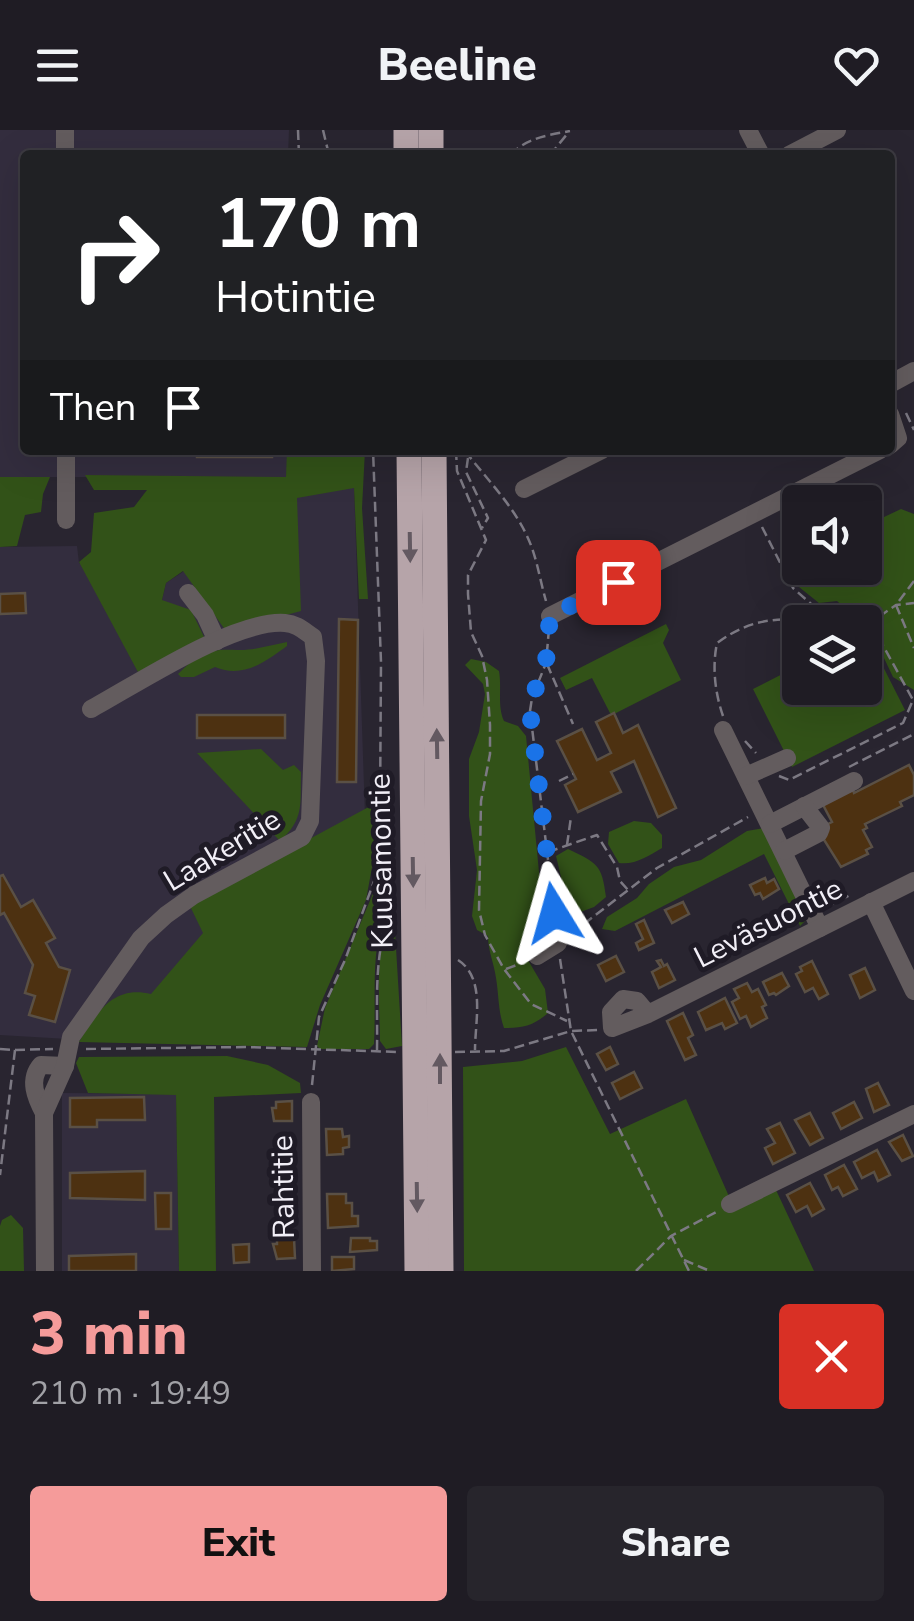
<!DOCTYPE html>
<html lang="en">
<head>
<meta charset="utf-8">
<style>
	:root { --surface:#1f1c24; --page:#27252c; --text:#f1f3f6; --muted:#a1a1a6; --line:#3c3a41; --accent:#f59b9a }
	body { margin:0; font-family:"Nunito Sans",sans-serif; background:var(--page); color:var(--text); height:100vh; display:flex; flex-direction:column; font-size:38px; white-space:nowrap }
	* { box-sizing:border-box; margin:0 }
	p { font-size:32px; color:var(--muted) }
	.icon { flex:none; width:55px; height:55px; fill:none; stroke:currentColor; stroke-width:2; stroke-linecap:round; stroke-linejoin:round }
	.map { position:relative; height:1141px; overflow:hidden }
	.side { display:flex; flex-direction:column; background:var(--surface); flex:1 }
	.side>* { flex:none }
	.banner { position:absolute; left:20px; top:20px; width:875px; height:305px; border-radius:10px; box-shadow:0 10px 40px #0002,0 0 0 2px var(--line); background:#202124; color:#fff; overflow:hidden }
	.buttons { position:absolute; left:782px; top:355px; display:grid; gap:20px }
	.buttons a { display:grid; place-items:center; width:100px; height:100px; border-radius:10px; background:var(--surface); box-shadow:0 10px 40px #0002,0 0 0 2px var(--line); font-size:50px }
	.pin { position:absolute; display:grid; place-items:center; width:85px; height:85px; color:#fff; margin:-42px; border-radius:20px; box-shadow:0 5px 15px #0006 }
	.me { position:absolute; width:110px; margin:-55px; rotate:352deg; stroke-linejoin:round; filter:drop-shadow(0 0 8px #0008) }
	.turn { display:flex; align-items:center; gap:35px; height:210px; padding:0 30px; font-size:45px }
	.turn .icon { width:130px; height:130px; stroke-width:2.5 }
	.turn b { display:block; font-size:70px; line-height:85px }
	.then { display:flex; align-items:center; height:95px; padding:0 30px; background:#0003; gap:20px; font-size:38px }
	.round { display:grid; place-items:center; flex:none; width:105px; height:105px; border-radius:10px; background:var(--page) }
	.overview { display:flex; align-items:center; justify-content:space-between; height:170px; padding:0 30px }
	h1 { font-size:60px; font-weight:800; line-height:75px; color:var(--accent) }
	.button { display:flex; gap:20px; margin-top:auto; padding:20px 30px }
	.button a { flex:1; height:115px; border-radius:10px; background:var(--accent); color:#111; font-size:40px; font-weight:800; line-height:115px; text-align:center }
	.button a+a { background:var(--page); color:var(--text) }
	header { display:flex; justify-content:space-between; align-items:center; height:130px; padding:0 30px; background:var(--surface); font-size:45px; font-weight:800 }
	.map>svg:first-child { display:block }
	.built { fill:#332d3e }
	.green { fill:#325218 }
	.building { fill:#4d3111; stroke:#5a5045; stroke-width:2.5 }
	.lines { fill:none; stroke-linecap:round; stroke-linejoin:round }
	.path { stroke:#7c7983; stroke-width:2.5; stroke-dasharray:10 5; stroke-linecap:butt }
	.minor { stroke:#635c5e; stroke-width:18 }
	.highway { stroke:#b6a4a9; stroke-width:25 }
	.oneway { fill:#635961 }
	.route { stroke:#1a73e8; stroke-width:18; stroke-dasharray:0 32.4 }
	.labels { text-anchor:middle; stroke-width:10; stroke-linejoin:round; paint-order:stroke }
	.street-label { font-size:30px; fill:#f2eff7; stroke:#1f1b26 }
</style>
</head>
<body>
<header><svg class="icon" aria-label="menu" viewBox="0 0 24 24"><path d="M4 6h16M4 12h16M4 18h16"/></svg>Beeline<svg class="icon" aria-label="heart" viewBox="0 0 24 24"><path d="M12 20l-8-8c-3-5 5-10 8-4 3-6 11-1 8 4z"/></svg></header>
<div class="map">
<svg width="914" height="1141" viewBox="0 0 914 1141">
	<rect width="100%" height="100%" fill="#292530"/>
	<!-- built -->
	<g class="built">
		<path d="M0 0H289L288 25H25V320H287V347H0Z"/>
		<path d="M354 357 365 686 209 801 119 912 0 905V417L77 416 79 433 162 470 166 453 297 367Z"/>
		<path d="M62 963 176 964 179 1141H62Z"/>
	</g>
	<!-- green -->
	<g class="green">
		<path d="M287 320H365L362 378 368 469H359L354 358 297 368 301 481 226 501 183 441 166 453 162 470 191 480 206 511 139 544 79 432 91 422 94 383 134 377 147 360H94L85 345 286 347Z"/>
		<path d="M0 347H50L43 364 41 382 25 385 17 416 0 417Z"/>
		<path d="M901 379 914 384V560L893 547 865 488 853 485 837 471 819 473 799 457 786 435 800 428V438H865V396Z"/>
		<path d="M666 494 669 500 663 513 681 550 616 583H610L592 548 566 560 560 548Z"/>
		<path d="M866 503 905 580 792 637 753 559 800 535V558H865Z"/>
		<path d="M287 512V516C265 532 243 549 215 537L194 547H181L178 544C198 524 209 518 237 520 252 521 271 515 287 512Z"/>
		<path d="M471 529 486 532 499 541C502 558 497 576 504 591L518 596 526 606 543 784V815L534 823 525 825 545 859 548 883C533 896 523 898 504 898 498 881 499 866 496 848 494 833 488 821 488 806L477 800 472 786 477 740 469 686V629L479 602 485 564 483 554 465 535Z"/>
		<path d="M261 619 283 640 294 635 301 642C300 673 305 689 280 711L197 623Z"/>
		<path d="M376 673 375 721 366 770 320 875 307 917 79 912C97 882 113 855 151 864L203 803 189 774Z"/>
		<path d="M634 691 651 693 662 705V718C648 726 636 735 619 733L608 714 609 702Z"/>
		<path d="M764 698 805 779 806 790 800 796 764 724 615 801 602 799 607 787 637 768 649 754 674 737 701 730 747 701Z"/>
		<path d="M568 719C597 733 602 734 606 767L594 777 570 786 563 780 565 764 556 726Z"/>
		<path d="M379 749 393 752C393 773 383 785 379 804 372 840 376 878 374 914L369 919H320L317 916 325 878Z"/>
		<path d="M394 785 402 916 386 919 380 911C380 880 373 808 394 785Z"/>
		<path d="M566 917 610 1004 686 969 735 1080 776 1060 814 1141H464L463 937 522 931Z"/>
		<path d="M227 926 268 935 300 953 301 963 214 967 216 1141H179L176 965 88 963 76 933 79 927Z"/>
		<path d="M11 1085 23 1098 24 1141H0V1096L2 1090Z"/>
	</g>
	<!-- building -->
	<g class="building">
		<rect x="197" y="320" width="75" height="7"/>
		<path d="M25 463 26 483 0 484V464Z"/>
		<path d="M339 489 358 490 356 652H337Z"/>
		<path d="M614 583 623 603 638 595 676 678 658 687 634 631 611 642 621 662 578 682 565 655 576 649 557 611 582 599 597 630 611 623 596 592Z"/>
		<rect x="197" y="585" width="88" height="23"/>
		<path d="M909 635 914 645V665L900 672 902 676 865 694 867 698 863 700 872 717 866 720 868 724 841 737 821 705 826 695 832 692 822 673 853 660 854 663Z"/>
		<path d="M3 745 21 777 33 770 55 808 46 813 59 837 70 840 55 892 29 885 35 866 25 863 33 835 4 783 0 785V746Z"/>
		<path d="M765 748 767 753 774 749 779 759 763 769 760 763 755 765 750 755Z"/>
		<path d="M683 772 689 784 672 793 665 780Z"/>
		<path d="M644 790 654 813 639 820 636 813 643 809 636 794Z"/>
		<path d="M616 826 624 842 606 851 598 835Z"/>
		<path d="M661 830 664 836 667 834 675 850 659 858 652 842 661 837 657 831Z"/>
		<path d="M812 831 828 864 819 869 813 858 805 862 796 844 802 841 800 837Z"/>
		<path d="M865 838 875 860 860 868 850 845Z"/>
		<path d="M782 843 789 856 776 865 774 863 769 865 763 852Z"/>
		<path d="M747 853 752 862 758 859 766 875 762 877 767 888 751 897 746 886 740 889 732 872 739 868 734 859Z"/>
		<path d="M725 868 737 893 725 899 722 893 706 900 698 882Z"/>
		<path d="M683 883 693 905 688 908 696 925 685 930 667 891Z"/>
		<path d="M610 917 618 934 606 940 597 924Z"/>
		<path d="M634 942 642 958 620 969 612 953Z"/>
		<path d="M878 953 889 975 874 982 866 959Z"/>
		<path d="M144 967 145 990H97V997H70V968Z"/>
		<path d="M292 971V991H274L272 978H276V972Z"/>
		<path d="M854 972 862 988 841 999 833 983Z"/>
		<path d="M810 983 823 1008 810 1015 795 990Z"/>
		<path d="M780 993 795 1023 773 1034 765 1018 775 1013 767 999Z"/>
		<path d="M326 999H342L343 1007 349 1006V1017L343 1018V1024L327 1025Z"/>
		<path d="M903 1005 913 1026 902 1031 889 1012Z"/>
		<path d="M877 1020 890 1045 878 1051 874 1042 862 1048 854 1032Z"/>
		<path d="M844 1035 857 1059 843 1066 838 1057 832 1060 825 1045Z"/>
		<path d="M145 1041V1070L70 1068V1043Z"/>
		<path d="M810 1053 824 1079 812 1086 807 1076 796 1082 787 1065Z"/>
		<path d="M155 1063H171V1099H156Z"/>
		<path d="M327 1064H346V1073H352V1086H358V1096L328 1098Z"/>
		<path d="M277 1108H294L295 1128 277 1129 273 1114H277Z"/>
		<path d="M351 1108H370V1111H377V1120L350 1122Z"/>
		<path d="M249 1114V1132L234 1133 233 1115Z"/>
		<path d="M136 1124V1141H69V1126Z"/>
		<path d="M332 1127H354V1139L332 1141Z"/>
	</g>
	<g class="lines">
		<!-- path -->
		<g class="path">
			<path d="M298 0 299 25"/>
			<path d="M323 0 329 25"/>
			<path d="M511 25C525 8 549 5 570 1"/>
			<path d="M550 25 568 3"/>
			<path d="M906 283 914 300"/>
			<path d="M456 320 457 341 486 410 468 445V464L471 502 482 526 487 550 490 595V624L481 671 479 780 485 805 504 839 531 874 567 891"/>
			<path d="M469 320V326C492 355 519 382 532 418 538 435 541 454 546 471"/>
			<path d="M468 328 466 342 488 388 482 398"/>
			<path d="M762 397 793 458 818 480 843 492"/>
			<path d="M914 451 896 475 914 518"/>
			<path d="M867 495 896 475 914 473"/>
			<path d="M549 499 546 533 532 568 530 581 556 796"/>
			<path d="M547 534 573 594"/>
			<path d="M723 586C715 563 712 537 717 513 753 487 780 487 822 492"/>
			<path d="M745 611 756 623"/>
			<path d="M849 637 914 604"/>
			<path d="M779 646 789 650 903 593 913 570 874 499 865 495"/>
			<path d="M559 651 573 644"/>
			<path d="M567 715 571 687"/>
			<path d="M548 722 597 705 617 737 620 751 628 760"/>
			<path d="M377 746 394 748"/>
			<path d="M826 777 850 765"/>
			<path d="M572 803 657 738 748 687"/>
			<path d="M560 829 571 901 689 1141"/>
			<path d="M458 830C486 848 475 891 475 920"/>
			<path d="M506 839 522 833"/>
			<path d="M0 919 15 920 0 1045"/>
			<path d="M86 919 246 917 398 922"/>
			<path d="M15 920 53 919"/>
			<path d="M377 920C378 868 372 820 395 772"/>
			<path d="M455 922 504 921 571 901 599 900"/>
			<path d="M312 955 319 887 345 830 376 746 380 682 381 532 373 320"/>
			<path d="M684 1130 710 1141"/>
			<path d="M636 1141 671 1106 720 1080"/>
		</g>
		<!-- minor -->
		<g class="minor">
			<path d="M65 0V25"/>
			<path d="M748 0 761 25"/>
			<path d="M789 25 837 0"/>
			<path d="M890 254 914 241"/>
			<path d="M890 284 898 308 890 315"/>
			<path d="M524 359 602 320"/>
			<path d="M66 390V320"/>
			<path d="M188 463 205 485 217 511"/>
			<path d="M550 486 880 320"/>
			<path d="M723 600 820 798"/>
			<path d="M746 646 787 628"/>
			<path d="M770 694 854 651"/>
			<path d="M784 721 819 703 821 698 804 676"/>
			<path d="M871 772 914 861"/>
			<path d="M537 826 558 813"/>
			<path d="M648 884 637 871 623 869 611 882 612 898 648 884 914 751"/>
			<path d="M311 972 312 1141"/>
			<path d="M44 983C36 968 28 950 41 935L65 936"/>
			<path d="M730 1074 914 984"/>
			<path d="M45 1141 44 983 65 936 71 907 141 808 166 785 194 765 302 707 310 691 316 531 313 507C304 501 297 494 285 493 235 489 137 554 91 579"/>
		</g>
		<!-- highway -->
		<g class="highway">
			<path d="M406 0V25"/>
			<path d="M431 0V25"/>
			<path d="M409 320 417 1141"/>
			<path d="M434 320 441 1141"/>
		</g>
	</g>
	<!-- one-way arrows -->
	<defs><path id="oneway-solid" d="M-6-.8H1V-3.2L6.5 0L1 3.2V.8H-6Z" transform="scale(2.5)"/></defs>
	<g class="oneway">
		<use href="#oneway-solid" transform="translate(410 417) rotate(89)"/>
		<use href="#oneway-solid" transform="translate(437 614) rotate(-91)"/>
		<use href="#oneway-solid" transform="translate(413 742) rotate(89)"/>
		<use href="#oneway-solid" transform="translate(440 939) rotate(-90)"/>
		<use href="#oneway-solid" transform="translate(417 1067) rotate(89)"/>
	</g>
	<g class="lines">
		<!-- route -->
		<path class="route" d="M554 783 530 581 532 568 546 532 550 486 618 452"/>
	</g>
	<g class="labels">
		<!-- street labels -->
		<g class="street-label">
			<text transform="translate(222 720) rotate(-31)" y="10">Laakeritie</text>
			<text transform="translate(381 731) rotate(-91)" y="10">Kuusamontie</text>
			<text transform="translate(768 793) rotate(-27)" y="10">Leväsuontie</text>
			<text transform="translate(283 1057) rotate(-91)" y="10">Rahtitie</text>
		</g>
	</g>
</svg>
<div class="buttons">
<a><svg class="icon" aria-label="sound" viewBox="0 0 24 24"><path d="M4 9h4l5-4v14l-5-4H4zM17 9q2 3 0 6"/></svg></a>
<a><svg class="icon" aria-label="layers" viewBox="0 0 24 24"><path d="M12 4l9 5-9 5-9-5zM3 14l9 5 9-5"/></svg></a>
</div>
<div class="pin" style="left:618px;top:452px;background:#d93025"><svg class="icon" aria-label="arrive" viewBox="0 0 24 24"><path d="M6 21V4h12l-3 4 3 4H6"/></svg></div>
<svg class="me" style="left:554px;top:783px" viewBox="-20 -20 40 40"><path d="M0-17L14 15 0 8-14 15z" fill="#1a73e8" stroke="#fff" stroke-width="4"/></svg>
<div class="banner">
<div class="turn"><svg class="icon" aria-label="right" viewBox="0 0 24 24"><path d="M7 20v-9h11M14 6l5 5-5 5"/></svg><div><b>170 m</b>Hotintie</div></div>
<div class="then">Then<svg class="icon" aria-label="arrive" viewBox="0 0 24 24"><path d="M6 21V4h12l-3 4 3 4H6"/></svg></div>
</div>
</div>
<section class="side">
<div class="overview"><div><h1>3 min</h1><p>210 m · 19:49</p></div><a class="round" style="background:#d93025;color:#fff"><svg class="icon" aria-label="close" viewBox="0 0 24 24"><path d="M6 6l12 12M18 6L6 18"/></svg></a></div>
<div class="button"><a>Exit</a><a>Share</a></div>
</section>
</body>
</html>
